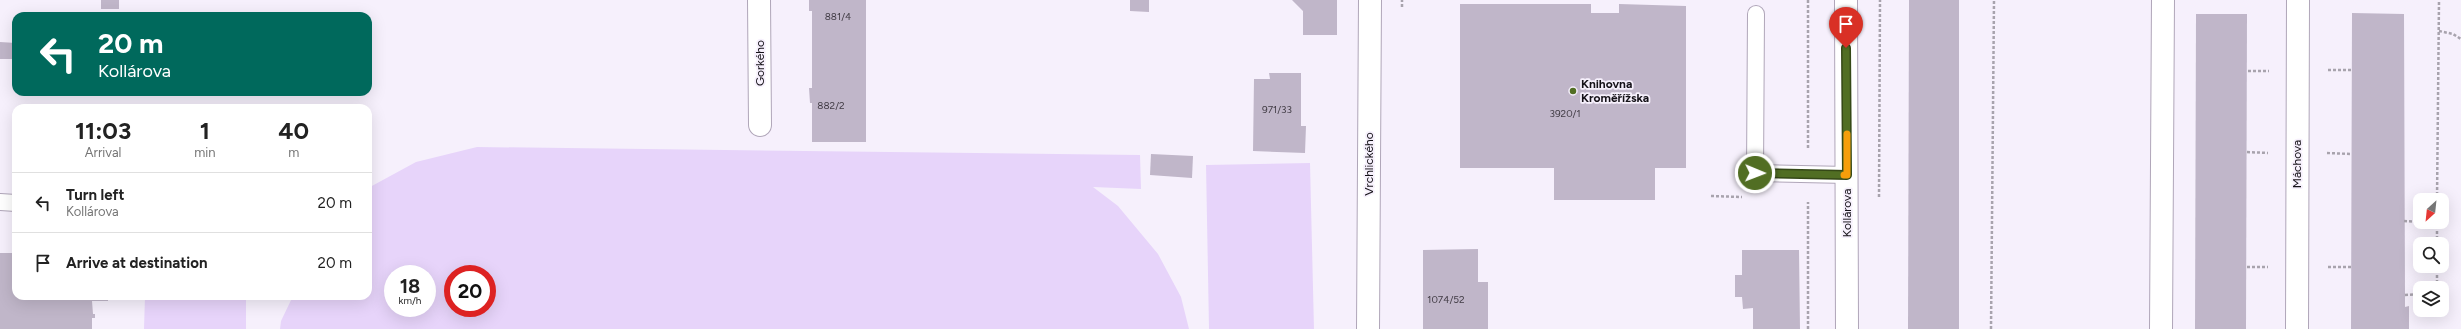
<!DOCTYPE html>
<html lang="en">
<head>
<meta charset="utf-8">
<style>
	:root { --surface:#fff; --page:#f2f2f2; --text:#222; --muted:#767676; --line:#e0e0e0 }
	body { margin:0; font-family:Figtree,sans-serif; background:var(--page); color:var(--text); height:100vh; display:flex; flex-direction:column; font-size:15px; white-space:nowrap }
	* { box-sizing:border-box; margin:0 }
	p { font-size:13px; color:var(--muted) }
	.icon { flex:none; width:22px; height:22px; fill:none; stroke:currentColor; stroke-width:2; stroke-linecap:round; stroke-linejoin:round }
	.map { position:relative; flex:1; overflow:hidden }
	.details { position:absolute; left:12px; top:104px; width:360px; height:196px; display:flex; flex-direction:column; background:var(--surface); border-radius:12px; box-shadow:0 4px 16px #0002 }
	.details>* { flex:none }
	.hud { position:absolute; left:12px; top:12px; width:360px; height:84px; border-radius:12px; box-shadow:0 4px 16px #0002; background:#00695c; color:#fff; overflow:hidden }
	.needle { width:26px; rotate:207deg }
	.buttons { position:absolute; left:2413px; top:193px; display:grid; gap:8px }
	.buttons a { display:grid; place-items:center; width:36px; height:36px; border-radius:8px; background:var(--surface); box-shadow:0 4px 16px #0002; font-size:20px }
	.speed { position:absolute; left:384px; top:265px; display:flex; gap:8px; font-size:20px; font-weight:700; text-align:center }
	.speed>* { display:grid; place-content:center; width:52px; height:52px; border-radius:50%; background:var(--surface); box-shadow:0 4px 16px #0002; line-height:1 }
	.speed small { font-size:10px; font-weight:400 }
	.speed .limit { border:6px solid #d22; background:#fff; color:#111 }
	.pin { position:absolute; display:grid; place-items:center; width:34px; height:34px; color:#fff; margin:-41px -17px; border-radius:50% 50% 50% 0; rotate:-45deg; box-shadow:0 0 4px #0007 }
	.pin .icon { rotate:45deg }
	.me { position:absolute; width:44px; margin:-22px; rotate:91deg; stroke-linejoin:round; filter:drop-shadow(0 0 3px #0008) }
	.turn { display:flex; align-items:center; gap:14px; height:84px; padding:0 20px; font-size:18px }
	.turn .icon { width:52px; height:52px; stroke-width:2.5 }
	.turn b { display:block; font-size:28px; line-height:34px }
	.eta { display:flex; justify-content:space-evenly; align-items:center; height:68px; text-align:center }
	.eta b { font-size:24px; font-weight:700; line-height:28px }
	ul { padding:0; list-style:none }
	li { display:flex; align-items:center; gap:12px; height:60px; padding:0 20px; border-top:1px solid var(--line) }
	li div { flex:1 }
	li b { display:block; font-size:15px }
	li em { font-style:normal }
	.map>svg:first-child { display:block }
	.green { fill:#e7d4fa; fill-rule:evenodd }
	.building { fill:#c0b6c9 }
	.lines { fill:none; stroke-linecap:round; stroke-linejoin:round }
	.lane-casing { stroke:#b0a6b9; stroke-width:18 }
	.street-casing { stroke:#b0a6b9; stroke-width:24 }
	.path { stroke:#a8a3ad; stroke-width:2.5; stroke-dasharray:3 2; stroke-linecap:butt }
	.lane { stroke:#fff; stroke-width:16 }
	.street { stroke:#fff; stroke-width:22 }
	.route-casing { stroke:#354817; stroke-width:10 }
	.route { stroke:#516e23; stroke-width:7 }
	.slow { stroke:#f59e0b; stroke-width:7 }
	.poi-dot { fill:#516e23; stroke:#f6f0fc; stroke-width:1.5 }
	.labels { text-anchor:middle; stroke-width:3.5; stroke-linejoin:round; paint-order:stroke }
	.number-label { font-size:10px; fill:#403b44 }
	.street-label { font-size:12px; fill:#151218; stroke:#f6f0fc }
	.poi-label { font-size:12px; font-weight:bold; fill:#151218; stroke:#f6f0fc; text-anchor:start }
</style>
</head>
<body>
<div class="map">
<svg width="2461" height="329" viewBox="0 0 2461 329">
	<rect width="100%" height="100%" fill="#f6f0fc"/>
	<!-- green -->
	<g class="green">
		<path d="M477 147 1140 155 1141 189 1093 187 1118 206 1158 254 1181 297 1189 329H280L281 321 293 296H368V190L370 187 416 162ZM393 274H427V308H393ZM453 274H487V308H453Z"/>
		<path d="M1310 163 1314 329H1209L1206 165Z"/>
		<path d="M145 296H246V329H144Z"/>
	</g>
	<!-- building -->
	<g class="building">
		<rect x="101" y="0" width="18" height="9"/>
		<path d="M809 0H866V142H812V103H810L809 88H812V11H809Z"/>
		<path d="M1130 0H1149V12L1130 11Z"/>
		<path d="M1292 0H1337V35H1303V11Z"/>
		<path d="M1909 0H1959V329H1908Z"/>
		<path d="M1460 4H1591V13H1619V4L1686 6V168H1655V200H1554V168H1460Z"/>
		<path d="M2352 13 2404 14 2405 295V307L2409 306V329H2351Z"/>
		<path d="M2196 14H2247L2246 329H2195Z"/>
		<path d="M0 42 16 43V59H0Z"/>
		<path d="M1269 73H1301V126H1306L1305 153 1253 151 1254 79H1270Z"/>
		<path d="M1151 154 1193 156 1192 178 1150 175Z"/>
		<path d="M1478 249V282H1488V329H1423V250Z"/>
		<path d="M1742 250H1799L1800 329H1753V308L1743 309 1742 297H1735V275H1742Z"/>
		<path d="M0 253H16V296H108V301H92L93 314H95V318H92V329H0Z"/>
	</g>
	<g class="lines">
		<!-- lane casing -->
		<g class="lane-casing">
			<g id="lane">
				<path d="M1756 14 1755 173 1847 175"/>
				<path d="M0 202 16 203"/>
			</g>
		</g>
		<!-- street casing -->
		<g class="street-casing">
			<g id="street">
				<path d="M759 0 760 125"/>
				<path d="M1846 0 1847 329"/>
				<path d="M1368 329 1370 0"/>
				<path d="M2161 329 2163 0"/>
				<path d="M2297 329 2298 0"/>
			</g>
		</g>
		<!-- path -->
		<g class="path">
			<path d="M1808 0V149"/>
			<path d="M1402 7V0"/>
			<path d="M2439 31 2453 34 2461 39"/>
			<path d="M2328 70H2351"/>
			<path d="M2248 71H2269"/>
			<path d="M2247 152 2268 153"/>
			<path d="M2327 153 2351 154"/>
			<path d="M1711 196 1742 197"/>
			<path d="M1879 197 1880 0"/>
			<path d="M2437 200 2439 0"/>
			<path d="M2404 221 2420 222"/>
			<path d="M2421 222 2437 223"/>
			<path d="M2437 244V222"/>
			<path d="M2247 267H2268"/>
			<path d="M2328 267H2351"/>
			<path d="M2437 288V266"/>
			<path d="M2405 295 2420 294"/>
			<path d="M1808 329V202"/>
			<path d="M1991 329 1994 0"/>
		</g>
		<!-- lane -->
		<use href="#lane" class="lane"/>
		<!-- street -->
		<use href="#street" class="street"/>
	</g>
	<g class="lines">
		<!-- route casing -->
		<g class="route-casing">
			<path id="route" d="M1755 173 1847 175 1846 48"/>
		</g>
		<!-- route -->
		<use href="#route" class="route"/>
		<!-- slow -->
		<path class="slow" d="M1844 175H1847V134"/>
	</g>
	<!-- markers -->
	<circle class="poi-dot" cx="1573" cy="91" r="4"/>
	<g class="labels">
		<!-- number labels -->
		<g class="number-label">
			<text x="838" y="20">881/4</text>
			<text x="831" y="109">882/2</text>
			<text x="1277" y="113">971/33</text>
			<text x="1565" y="117">3920/1</text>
			<text x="1446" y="303">1074/52</text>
		</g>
		<!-- street labels -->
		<g class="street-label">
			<text transform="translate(760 63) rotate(-90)" y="4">Gorkého</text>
			<text transform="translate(1369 164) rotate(-90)" y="4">Vrchlického</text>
			<text transform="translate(2297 164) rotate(-90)" y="4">Máchova</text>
			<text transform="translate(1847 213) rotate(-90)" y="4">Kollárova</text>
		</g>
		<!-- poi labels -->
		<g class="poi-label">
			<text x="1581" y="88">Knihovna<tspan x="1581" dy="14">Kroměřížska</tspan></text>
		</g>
	</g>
</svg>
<div class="buttons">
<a><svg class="needle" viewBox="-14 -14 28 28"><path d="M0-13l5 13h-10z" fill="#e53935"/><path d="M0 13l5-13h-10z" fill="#767676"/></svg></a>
<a><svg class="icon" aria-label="search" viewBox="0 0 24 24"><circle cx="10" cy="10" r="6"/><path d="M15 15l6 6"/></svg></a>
<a><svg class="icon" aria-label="layers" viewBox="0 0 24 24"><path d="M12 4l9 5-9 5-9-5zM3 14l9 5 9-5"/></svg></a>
</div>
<div class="speed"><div>18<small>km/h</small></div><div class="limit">20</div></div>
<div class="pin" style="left:1846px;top:48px;background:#d93025"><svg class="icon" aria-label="arrive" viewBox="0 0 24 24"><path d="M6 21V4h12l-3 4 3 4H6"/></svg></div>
<svg class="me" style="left:1755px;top:173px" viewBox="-20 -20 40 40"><circle r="17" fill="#516e23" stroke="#fff" stroke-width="3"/><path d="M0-11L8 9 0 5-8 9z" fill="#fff"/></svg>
<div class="hud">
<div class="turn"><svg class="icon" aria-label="left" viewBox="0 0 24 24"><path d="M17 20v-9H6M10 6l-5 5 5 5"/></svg><div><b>20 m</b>Kollárova</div></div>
</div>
<section class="details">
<div class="eta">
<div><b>11:03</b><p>Arrival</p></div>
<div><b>1</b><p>min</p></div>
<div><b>40</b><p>m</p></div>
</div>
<ul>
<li><svg class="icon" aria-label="left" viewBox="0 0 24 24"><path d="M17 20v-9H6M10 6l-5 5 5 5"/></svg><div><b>Turn left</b><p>Kollárova</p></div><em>20 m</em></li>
<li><svg class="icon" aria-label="arrive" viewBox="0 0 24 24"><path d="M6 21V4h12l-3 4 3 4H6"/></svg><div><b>Arrive at destination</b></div><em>20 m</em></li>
</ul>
</section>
</div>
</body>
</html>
